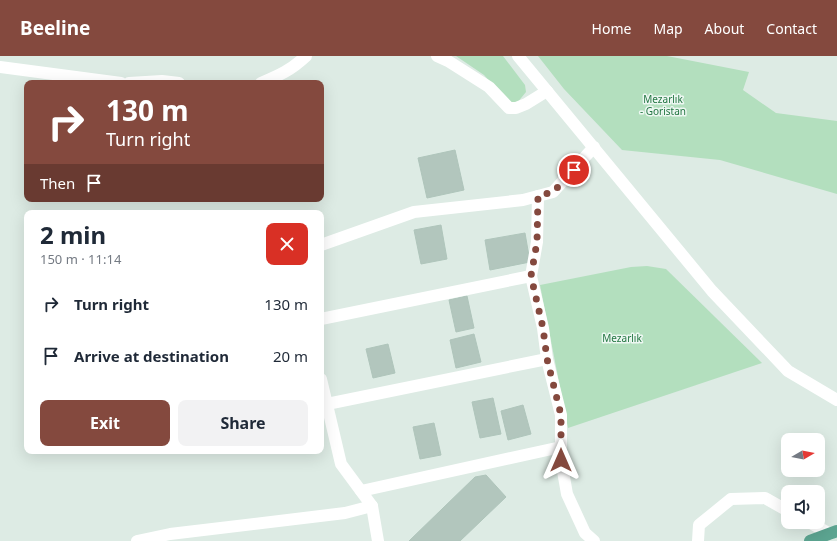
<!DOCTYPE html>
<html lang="en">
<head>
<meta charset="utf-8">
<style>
	:root { --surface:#fff; --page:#f2f2f3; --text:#1f2937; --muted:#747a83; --accent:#84493e }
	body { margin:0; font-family:"Noto Sans",sans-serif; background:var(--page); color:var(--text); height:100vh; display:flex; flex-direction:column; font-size:15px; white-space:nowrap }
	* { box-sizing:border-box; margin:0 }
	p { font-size:13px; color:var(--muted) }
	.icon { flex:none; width:22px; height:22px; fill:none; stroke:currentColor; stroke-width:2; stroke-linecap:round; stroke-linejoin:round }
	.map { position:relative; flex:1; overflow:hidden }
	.panel { position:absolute; left:24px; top:154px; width:300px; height:244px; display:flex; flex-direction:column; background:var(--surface); border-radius:8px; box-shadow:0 4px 16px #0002 }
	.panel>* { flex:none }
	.top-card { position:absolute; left:24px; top:24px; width:300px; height:122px; border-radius:8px; box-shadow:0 4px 16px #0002; background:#84493e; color:#fff; overflow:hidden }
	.needle { width:26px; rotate:80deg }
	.controls { position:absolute; left:781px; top:377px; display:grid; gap:8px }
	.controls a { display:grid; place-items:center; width:44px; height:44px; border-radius:8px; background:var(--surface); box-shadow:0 4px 16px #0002; font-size:20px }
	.pin { position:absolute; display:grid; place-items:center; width:34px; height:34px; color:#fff; margin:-17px; border:2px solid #fff; border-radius:50%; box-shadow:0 1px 4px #0007 }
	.me { position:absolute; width:44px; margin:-22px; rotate:0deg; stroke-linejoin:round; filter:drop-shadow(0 0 3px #0008) }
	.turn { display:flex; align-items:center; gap:14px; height:84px; padding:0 16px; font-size:18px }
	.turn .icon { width:52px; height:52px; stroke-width:2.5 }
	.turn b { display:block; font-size:28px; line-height:34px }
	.then { display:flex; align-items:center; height:38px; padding:0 16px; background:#0003; gap:8px; font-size:15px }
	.round { display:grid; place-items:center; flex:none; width:42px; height:42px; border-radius:8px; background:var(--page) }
	.head { display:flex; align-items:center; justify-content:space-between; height:68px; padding:0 16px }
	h1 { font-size:24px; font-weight:700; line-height:30px }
	.cta { display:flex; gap:8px; margin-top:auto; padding:8px 16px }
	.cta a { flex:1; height:46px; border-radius:8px; background:var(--accent); color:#fff; font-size:16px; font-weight:700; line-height:46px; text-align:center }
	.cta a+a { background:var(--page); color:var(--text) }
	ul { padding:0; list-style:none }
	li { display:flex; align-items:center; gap:12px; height:52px; padding:0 16px }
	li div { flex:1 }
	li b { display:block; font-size:15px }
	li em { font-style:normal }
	header { display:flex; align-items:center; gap:24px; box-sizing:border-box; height:56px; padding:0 20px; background:var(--accent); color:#fff }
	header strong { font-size:19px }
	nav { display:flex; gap:22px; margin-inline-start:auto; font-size:14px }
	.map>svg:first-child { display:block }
	.green { fill:#b3dfbe }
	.building { fill:#b2c6bd; stroke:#afc5bb }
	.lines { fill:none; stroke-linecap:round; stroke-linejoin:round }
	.minor { stroke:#fff; stroke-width:12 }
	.major { stroke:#5ca591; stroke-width:12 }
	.route { stroke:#84493e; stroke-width:7; stroke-dasharray:0 12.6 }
	.labels { text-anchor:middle; stroke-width:3; stroke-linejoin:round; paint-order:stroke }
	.park-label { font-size:10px; fill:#237642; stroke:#edf7f2 }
</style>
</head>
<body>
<header>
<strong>Beeline</strong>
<nav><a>Home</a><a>Map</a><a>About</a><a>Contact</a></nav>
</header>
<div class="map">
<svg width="837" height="485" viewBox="0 0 837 485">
	<rect width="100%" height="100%" fill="#ddebe4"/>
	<!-- green -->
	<g class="green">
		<path d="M456 0H503L525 29 526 36 517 47 511 49 484 19Z"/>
		<path d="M538 0H667L749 16 743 34 776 57 837 65V138L720 104 622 94 564 33Z"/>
		<path d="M647 210 666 213 762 307 568 372 540 229 631 211Z"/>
	</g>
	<!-- building -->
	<g class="building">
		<path d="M455 94 464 134 427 142 418 102Z"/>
		<path d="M441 169 447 203 421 208 414 174Z"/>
		<path d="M525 177 530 206 490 214 485 184Z"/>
		<path d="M467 240 474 272 456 276 449 244Z"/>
		<path d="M474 278 481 306 456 312 450 284Z"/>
		<path d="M388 288 395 317 373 322 366 293Z"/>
		<path d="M493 342 501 378 480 382 472 346Z"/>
		<path d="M523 349 531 378 508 384 501 355Z"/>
		<path d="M434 367 441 399 420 403 413 371Z"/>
		<path d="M486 419 506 441 460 485H409L475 421Z"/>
	</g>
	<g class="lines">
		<!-- minor -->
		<g class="minor">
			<path d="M437 0 448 5 489 31 509 52H516L526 48 547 35"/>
			<path d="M518 0 712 235 788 315 837 344"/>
			<path d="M0 11 121 27"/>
			<path d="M129 27 162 25 179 27"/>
			<path d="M261 27C280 19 291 14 306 0"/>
			<path d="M538 140 537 186 531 220 543 272 547 303 561 359V404L567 438 585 477 594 485"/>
			<path d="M321 189 414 156 523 144 553 136 594 91"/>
			<path d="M321 263 531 220"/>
			<path d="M321 323 341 408 372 450 378 485"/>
			<path d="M327 348 547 303"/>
			<path d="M361 435 561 391"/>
			<path d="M809 466 830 478"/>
			<path d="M137 485 170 478 345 457 372 450"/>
			<path d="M698 485 699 469 731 443 765 442 788 455"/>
		</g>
		<!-- major -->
		<path class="major" d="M810 485 837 475"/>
	</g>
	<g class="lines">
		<!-- route -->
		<path class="route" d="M561 404V359L547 303 543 272 531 220 537 186 538 140 553 136 574 114"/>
	</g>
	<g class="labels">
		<!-- park labels -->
		<g class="park-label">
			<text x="663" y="47">Mezarlık<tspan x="663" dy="12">- Goristan</tspan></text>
			<text x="622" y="286">Mezarlık</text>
		</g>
	</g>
</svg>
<div class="controls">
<a><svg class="needle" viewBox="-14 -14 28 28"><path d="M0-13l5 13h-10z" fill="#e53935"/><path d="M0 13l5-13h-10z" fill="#747a83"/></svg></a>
<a><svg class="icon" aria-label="sound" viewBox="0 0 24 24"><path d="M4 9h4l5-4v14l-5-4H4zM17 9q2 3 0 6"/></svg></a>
</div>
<div class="pin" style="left:574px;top:114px;background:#d93025"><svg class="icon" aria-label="arrive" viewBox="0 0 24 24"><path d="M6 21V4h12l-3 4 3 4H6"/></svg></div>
<svg class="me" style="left:561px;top:404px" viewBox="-20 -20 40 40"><path d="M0-17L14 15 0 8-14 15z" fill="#84493e" stroke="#fff" stroke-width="4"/></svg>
<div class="top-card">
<div class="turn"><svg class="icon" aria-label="right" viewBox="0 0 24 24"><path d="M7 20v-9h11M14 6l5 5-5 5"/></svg><div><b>130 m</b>Turn right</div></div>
<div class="then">Then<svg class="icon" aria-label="arrive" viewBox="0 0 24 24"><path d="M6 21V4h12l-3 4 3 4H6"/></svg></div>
</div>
<section class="panel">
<div class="head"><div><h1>2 min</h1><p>150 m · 11:14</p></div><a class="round" style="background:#d93025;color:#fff"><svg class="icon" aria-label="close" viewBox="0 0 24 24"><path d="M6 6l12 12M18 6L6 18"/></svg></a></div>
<ul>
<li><svg class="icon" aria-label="right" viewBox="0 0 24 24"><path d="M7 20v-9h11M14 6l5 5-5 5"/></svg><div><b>Turn right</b></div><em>130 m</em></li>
<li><svg class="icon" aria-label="arrive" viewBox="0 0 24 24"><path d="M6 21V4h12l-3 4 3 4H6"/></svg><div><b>Arrive at destination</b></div><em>20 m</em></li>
</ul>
<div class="cta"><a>Exit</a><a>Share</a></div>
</section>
</div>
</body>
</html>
